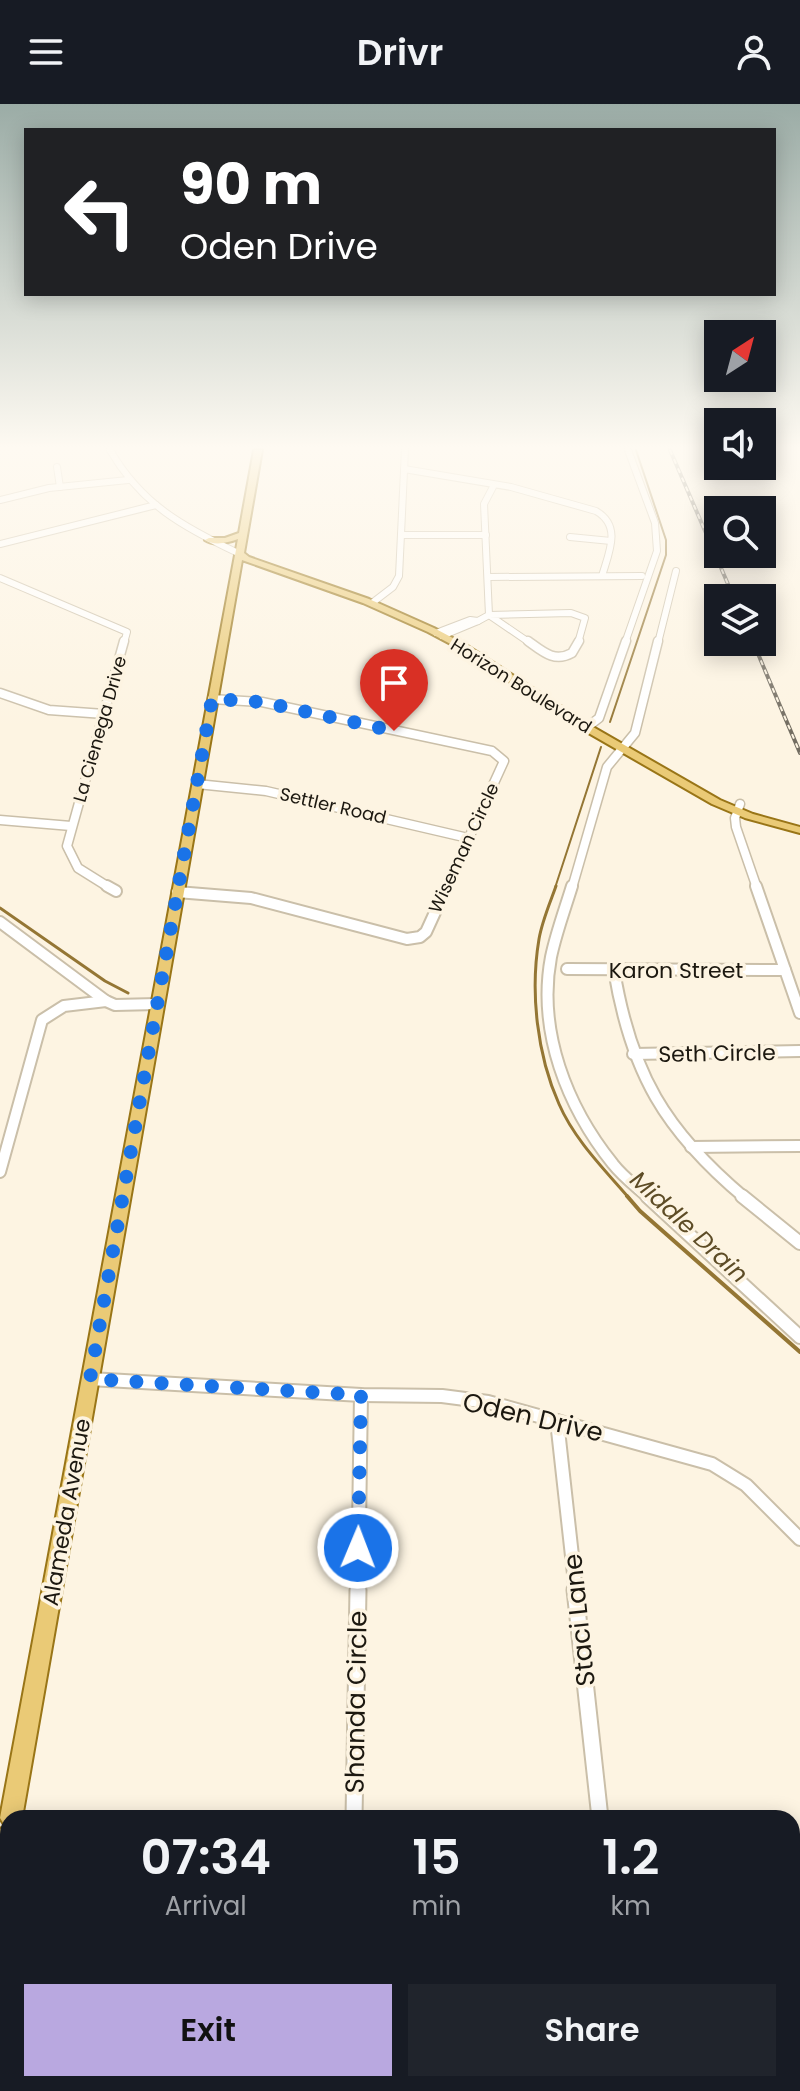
<!DOCTYPE html>
<html lang="en">
<head>
<meta charset="utf-8">
<style>
	:root { --surface:#171b24; --page:#20242c; --text:#f1f3f6; --muted:#9ea1a6; --accent:#b9a8e0 }
	body { margin:0; font-family:Poppins,sans-serif; background:var(--page); color:var(--text); height:100vh; display:flex; flex-direction:column; font-size:30px; white-space:nowrap }
	* { box-sizing:border-box; margin:0 }
	p { font-size:26px; color:var(--muted) }
	.icon { flex:none; width:44px; height:44px; fill:none; stroke:currentColor; stroke-width:2; stroke-linecap:round; stroke-linejoin:round }
	.map { position:relative; flex:1; overflow:hidden }
	.side { position:absolute; left:0px; top:1706px; width:800px; height:282px; display:flex; flex-direction:column; background:var(--surface); border-radius:24px 24px 0 0; box-shadow:0 4px 20px #0003 }
	.side>* { flex:none }
	.hud { position:absolute; left:24px; top:24px; width:752px; height:168px; border-radius:0px; box-shadow:0 4px 20px #0003; background:#202124; color:#fff; overflow:hidden }
	.needle { width:52px; rotate:36deg }
	.fabs { position:absolute; left:704px; top:216px; display:grid; gap:16px }
	.fabs a { display:grid; place-items:center; width:72px; height:72px; border-radius:0px; background:var(--surface); box-shadow:0 4px 20px #0003; font-size:40px }
	.pin { position:absolute; display:grid; place-items:center; width:68px; height:68px; color:#fff; margin:-82px -34px; border-radius:50% 50% 50% 0; rotate:-45deg; box-shadow:0 0 8px #0007 }
	.pin .icon { rotate:45deg }
	.me { position:absolute; width:88px; margin:-44px; rotate:1deg; stroke-linejoin:round; filter:drop-shadow(0 0 6px #0008) }
	.turn { display:flex; align-items:center; gap:28px; height:168px; padding:0 24px; font-size:36px }
	.turn .icon { width:104px; height:104px; stroke-width:2.5 }
	.turn b { display:block; font-size:56px; line-height:68px }
	.eta { display:flex; justify-content:space-evenly; align-items:center; height:136px; text-align:center }
	.eta b { font-size:48px; font-weight:600; line-height:56px }
	.action { display:flex; gap:16px; margin-top:auto; padding:16px 24px }
	.action a { flex:1; height:92px; border-radius:0px; background:var(--accent); color:#111; font-size:32px; font-weight:600; line-height:92px; text-align:center }
	.action a+a { background:var(--page); color:var(--text) }
	header { display:flex; justify-content:space-between; align-items:center; height:104px; padding:0 24px; background:var(--surface); font-size:36px; font-weight:600 }
	.map>svg:first-child { display:block }
	.lines { fill:none; stroke-linecap:round; stroke-linejoin:round }
	.stream-far2 { stroke:#947634; stroke-width:2 }
	.stream-far1 { stroke:#947634; stroke-width:3 }
	.stream { stroke:#947634; stroke-width:4 }
	.minor-far4-casing { stroke:#cabfa9; stroke-width:8 }
	.minor-far3-casing { stroke:#cabfa9; stroke-width:11 }
	.minor-far2-casing { stroke:#cabfa9; stroke-width:14 }
	.minor-far1-casing { stroke:#cabfa9; stroke-width:16 }
	.minor-casing { stroke:#cabfa9; stroke-width:19 }
	.major-casing { stroke:#997517; stroke-width:4 }
	.minor-far4 { stroke:#fff; stroke-width:6 }
	.minor-far3 { stroke:#fff; stroke-width:8 }
	.minor-far2 { stroke:#fff; stroke-width:10 }
	.minor-far1 { stroke:#fff; stroke-width:12 }
	.minor { stroke:#fff; stroke-width:15 }
	.major { fill:#eaca76; fill-rule:evenodd }
	.rail-casing { stroke:#736d61; stroke-width:4 }
	.rail { stroke:#fdf4e2; stroke-width:2; stroke-dasharray:5; stroke-linecap:butt }
	.route { stroke:#1a73e8; stroke-width:14; stroke-dasharray:0 25.2 }
	.labels { text-anchor:middle; stroke-width:7; stroke-linejoin:round; paint-order:stroke }
	.far-street-label { font-size:18px; fill:#1c1810; stroke:#fdf4e2 }
	.street-label { font-size:22px; fill:#1c1810; stroke:#fdf4e2 }
	.water-label { font-size:24px; font-style:italic; fill:#5d4c26; stroke:#fdf4e2 }
	.near-street-label { font-size:26px; fill:#1c1810; stroke:#fdf4e2 }
</style>
</head>
<body>
<header><svg class="icon" aria-label="menu" viewBox="0 0 24 24"><path d="M4 6h16M4 12h16M4 18h16"/></svg>Drivr<svg class="icon" aria-label="person" viewBox="0 0 24 24"><circle cx="12" cy="8" r="4"/><path d="M4 21q1-7 8-7t8 7"/></svg></header>
<div class="map">
<svg width="800" height="1987" viewBox="0 0 800 1987">
	<rect width="100%" height="100%" fill="#fdf4e2"/>
	<g class="lines">
		<!-- stream-far2 -->
		<g class="stream-far2">
			<path d="M610 618 666 451V436L636 346"/>
			<path d="M555 784 601 643"/>
		</g>
		<!-- stream-far1 -->
		<g class="stream-far1">
			<path d="M556 782C550 799 542 817 539 835 530 888 537 951 559 1000 574 1035 604 1065 629 1094"/>
			<path d="M0 804 105 877 128 889"/>
		</g>
		<!-- stream -->
		<path class="stream" d="M627 1092 640 1107 800 1248"/>
		<!-- minor-far4 casing -->
		<g class="minor-far4-casing">
			<g id="minor-far4">
				<path d="M110 346C141 400 183 423 238 449"/>
				<path d="M57 363 60 383"/>
				<path d="M404 365 511 383 596 407C622 422 609 448 602 472"/>
				<path d="M0 396 49 384 128 376"/>
				<path d="M401 431H486"/>
				<path d="M570 433 611 437"/>
				<path d="M0 440 156 401"/>
				<path d="M489 473 642 472"/>
				<path d="M0 474 127 528 124 539"/>
				<path d="M372 499 393 483 399 472 405 346"/>
				<path d="M478 517 489 511 484 400 494 381"/>
				<path d="M436 529 470 516 478 517 442 532"/>
				<path d="M530 539 489 511 571 509 585 514 578 539"/>
				<path d="M625 539 657 447 655 419 628 346"/>
				<path d="M658 539 676 467"/>
			</g>
		</g>
		<!-- minor-far3 casing -->
		<g class="minor-far3-casing">
			<g id="minor-far3">
				<path d="M528 537C542 547 554 559 572 549L579 537"/>
				<path d="M0 589 49 606 104 610"/>
				<path d="M212 595 262 598 492 647 504 657 446 784"/>
				<path d="M586 624 599 614 626 537"/>
				<path d="M197 680 266 687 468 734"/>
				<path d="M740 700 735 714 736 723 757 784"/>
				<path d="M0 716 71 722"/>
				<path d="M110 784 78 764 67 742 124 537"/>
				<path d="M572 784 607 663 635 629 658 537"/>
			</g>
		</g>
		<!-- minor-far2 casing -->
		<g class="minor-far2-casing">
			<g id="minor-far2">
				<path d="M107 782 116 787"/>
				<path d="M572 782C565 805 556 829 551 853 537 927 567 1003 613 1060 623 1073 637 1083 649 1094"/>
				<path d="M756 782 800 909"/>
				<path d="M177 788 251 794 407 835 420 833 426 828 447 782"/>
				<path d="M0 818 106 897 115 901 157 900"/>
				<path d="M567 865 785 866"/>
				<path d="M614 866C631 969 665 1027 745 1094"/>
				<path d="M633 950 800 947"/>
				<path d="M691 1043 800 1042"/>
				<path d="M0 1068 42 916 64 902 106 897"/>
			</g>
		</g>
		<!-- minor-far1 casing -->
		<g class="minor-far1-casing">
			<g id="minor-far1">
				<path d="M647 1092 800 1233"/>
				<path d="M742 1092 800 1139"/>
				<path d="M90 1275 361 1291 442 1292 488 1298 712 1360 746 1381 800 1435"/>
				<path d="M557 1317 576 1488"/>
				<path d="M358 1488 361 1291"/>
			</g>
		</g>
		<!-- minor casing -->
		<g class="minor-casing">
			<g id="minor">
				<path d="M575 1486 600 1714"/>
				<path d="M354 1714 358 1486"/>
				<path d="M0 1967 8 1970"/>
				<path d="M31 1980 48 1987"/>
				<path d="M626 1980 627 1987"/>
				<path d="M334 1987 338 1980"/>
			</g>
		</g>
		<!-- major casing -->
		<g class="major-casing">
			<path id="major" d="M254 346H262L244 449 249 453 369 495 434 524 466 541 593 623 720 696 753 710 800 723V729L745 714 712 700 585 627 460 545 428 528 363 499 242 456 22 1714H8V1784L0 1788V1725L5 1722 0 1714 238 435C227 439 214 442 205 436L209 434H225L239 429Z"/>
		</g>
		<!-- minor-far4 -->
		<use href="#minor-far4" class="minor-far4"/>
		<!-- minor-far3 -->
		<use href="#minor-far3" class="minor-far3"/>
		<!-- minor-far2 -->
		<use href="#minor-far2" class="minor-far2"/>
		<!-- minor-far1 -->
		<use href="#minor-far1" class="minor-far1"/>
		<!-- minor -->
		<use href="#minor" class="minor"/>
		<!-- major -->
		<use href="#major" class="major"/>
		<!-- rail casing -->
		<g class="rail-casing">
			<g id="rail">
				<path d="M670 346 734 494"/>
				<path d="M753 538 800 649"/>
			</g>
		</g>
		<!-- rail -->
		<use href="#rail" class="rail"/>
	</g>
	<!-- sky -->
	<linearGradient id="sky" x2="0" y2="1"><stop stop-color="#9baca6"/><stop offset="0.55" stop-color="#fefaf2"/><stop offset="1" stop-color="#fefaf2" stop-opacity="0"/></linearGradient>
	<rect width="800" height="624" fill="url(#sky)"/>
	<g class="lines">
		<!-- route -->
		<path class="route" d="M358 1444 361 1291 90 1275 212 595 262 598 394 627"/>
	</g>
	<g class="labels">
		<!-- far-street labels -->
		<g class="far-street-label">
			<text transform="translate(521 582) rotate(32)" y="6">Horizon Boulevard</text>
			<text transform="translate(100 625) rotate(-74)" y="6">La Cienega Drive</text>
			<text transform="translate(333 702) rotate(13)" y="6">Settler Road</text>
			<text transform="translate(464 744) rotate(-65)" y="6">Wiseman Circle</text>
		</g>
		<!-- street labels -->
		<g class="street-label">
			<text x="676" y="874">Karon Street</text>
			<text transform="translate(717 949) rotate(-1)" y="8">Seth Circle</text>
			<text transform="translate(66 1408) rotate(-80)" y="8">Alameda Avenue</text>
		</g>
		<!-- water labels -->
		<g class="water-label">
			<text transform="translate(689 1123) rotate(43)" y="8">Middle Drain</text>
		</g>
		<!-- near-street labels -->
		<g class="near-street-label">
			<text transform="translate(533 1313) rotate(13)" y="9">Oden Drive</text>
			<text transform="translate(579 1516) rotate(-96)" y="9">Staci Lane</text>
			<text transform="translate(356 1598) rotate(-89)" y="9">Shanda Circle</text>
		</g>
	</g>
</svg>
<div class="fabs">
<a><svg class="needle" viewBox="-14 -14 28 28"><path d="M0-13l5 13h-10z" fill="#e53935"/><path d="M0 13l5-13h-10z" fill="#9ea1a6"/></svg></a>
<a><svg class="icon" aria-label="sound" viewBox="0 0 24 24"><path d="M4 9h4l5-4v14l-5-4H4zM17 9q2 3 0 6"/></svg></a>
<a><svg class="icon" aria-label="search" viewBox="0 0 24 24"><circle cx="10" cy="10" r="6"/><path d="M15 15l6 6"/></svg></a>
<a><svg class="icon" aria-label="layers" viewBox="0 0 24 24"><path d="M12 4l9 5-9 5-9-5zM3 14l9 5 9-5"/></svg></a>
</div>
<div class="pin" style="left:394px;top:627px;background:#d93025"><svg class="icon" aria-label="arrive" viewBox="0 0 24 24"><path d="M6 21V4h12l-3 4 3 4H6"/></svg></div>
<svg class="me" style="left:358px;top:1444px" viewBox="-20 -20 40 40"><circle r="17" fill="#1a73e8" stroke="#fff" stroke-width="3"/><path d="M0-11L8 9 0 5-8 9z" fill="#fff"/></svg>
<div class="hud">
<div class="turn"><svg class="icon" aria-label="left" viewBox="0 0 24 24"><path d="M17 20v-9H6M10 6l-5 5 5 5"/></svg><div><b>90 m</b>Oden Drive</div></div>
</div>
<section class="side">
<div class="eta">
<div><b>07:34</b><p>Arrival</p></div>
<div><b>15</b><p>min</p></div>
<div><b>1.2</b><p>km</p></div>
</div>
<div class="action"><a>Exit</a><a>Share</a></div>
</section>
</div>
</body>
</html>
